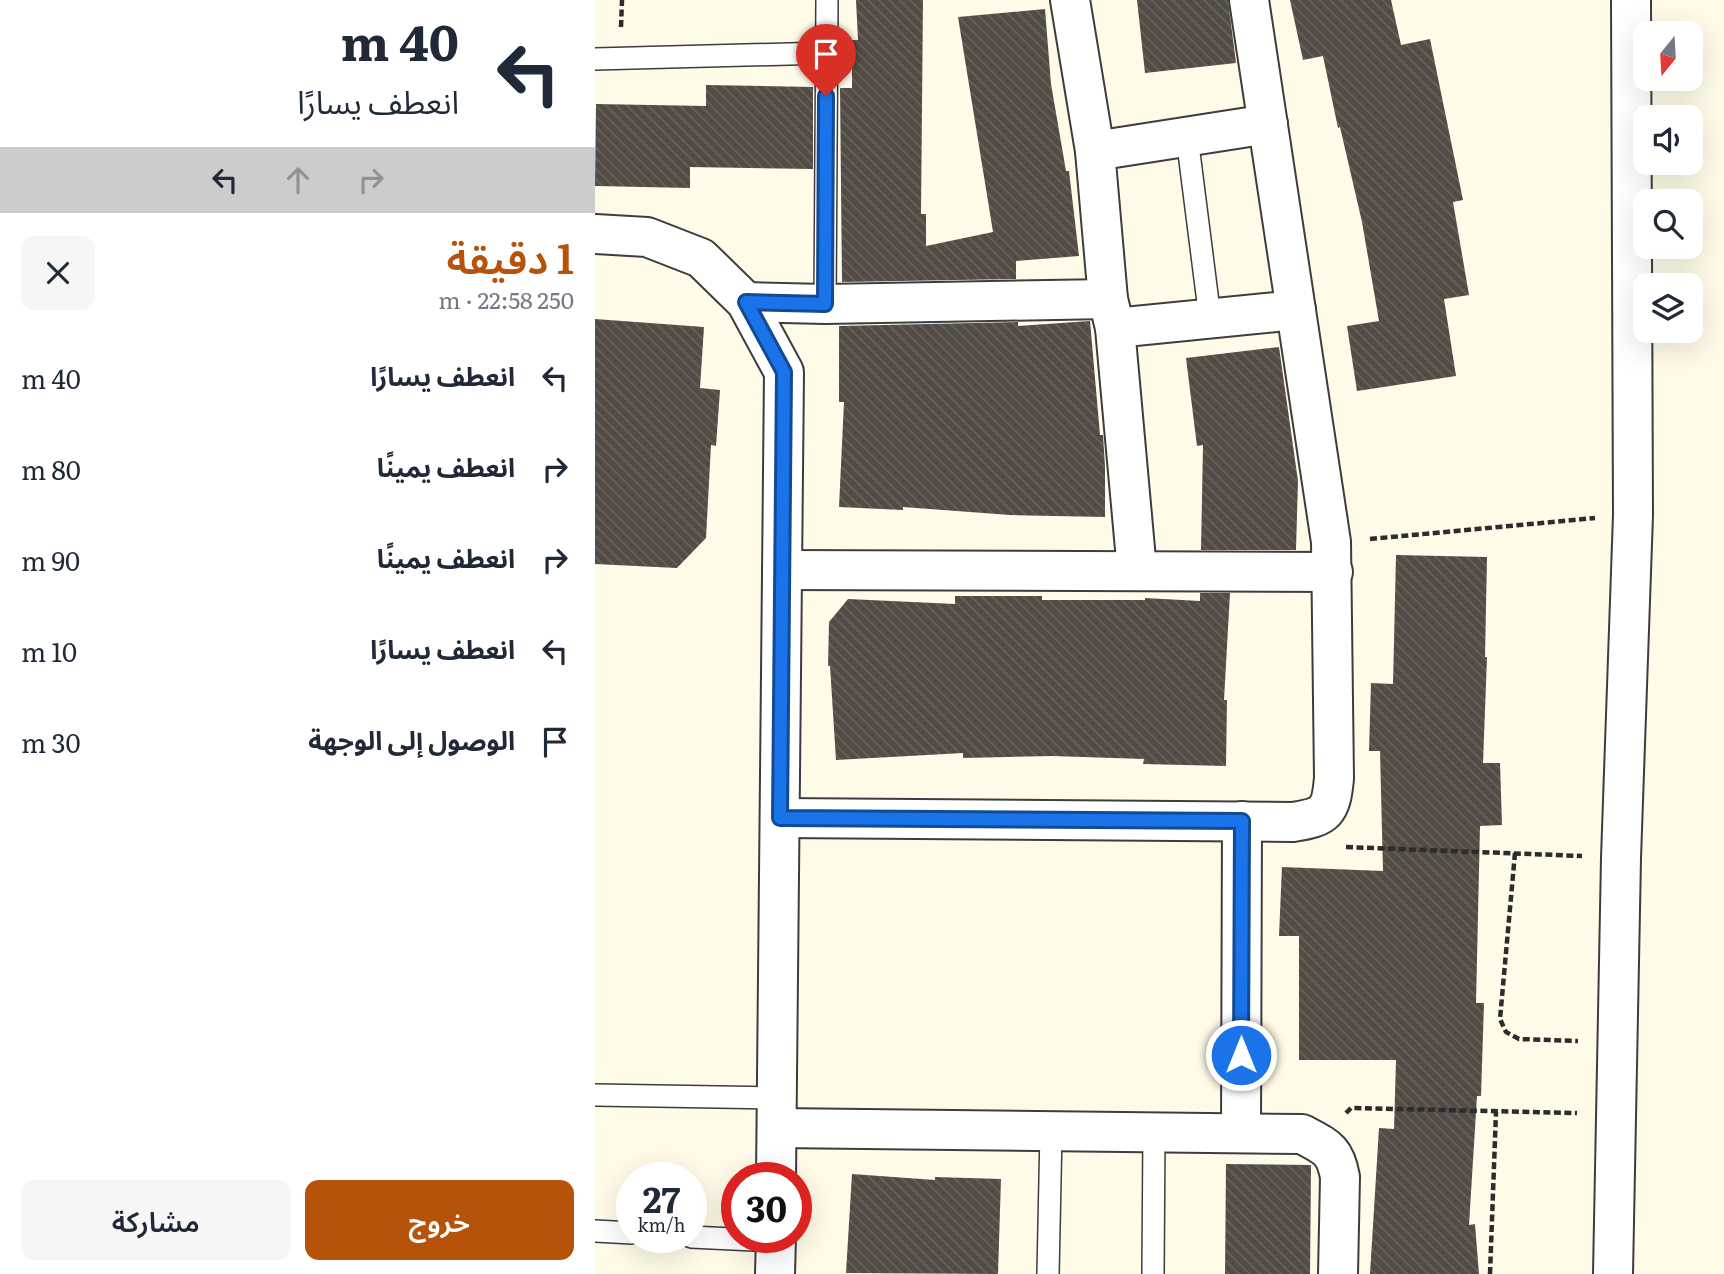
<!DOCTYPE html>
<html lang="ar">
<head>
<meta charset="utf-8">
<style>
	:root { --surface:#fff; --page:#f6f6f7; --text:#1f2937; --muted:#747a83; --accent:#b45309 }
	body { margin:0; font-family:Literata,"Noto Sans Arabic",serif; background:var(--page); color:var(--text); direction:rtl; height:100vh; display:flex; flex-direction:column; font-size:26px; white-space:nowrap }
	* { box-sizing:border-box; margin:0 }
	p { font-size:23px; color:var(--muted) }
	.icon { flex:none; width:38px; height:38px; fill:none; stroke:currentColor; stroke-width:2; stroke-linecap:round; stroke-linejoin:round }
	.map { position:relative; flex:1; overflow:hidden; direction:ltr }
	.panel { display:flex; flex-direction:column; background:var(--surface); width:595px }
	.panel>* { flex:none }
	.banner { background:#fff; color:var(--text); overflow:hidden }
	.needle { width:46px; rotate:198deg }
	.tools { position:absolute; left:1038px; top:21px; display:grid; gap:14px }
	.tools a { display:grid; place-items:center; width:70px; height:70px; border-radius:14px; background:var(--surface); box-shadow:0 7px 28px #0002; font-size:35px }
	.speed { position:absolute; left:21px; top:1162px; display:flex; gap:14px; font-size:35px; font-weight:700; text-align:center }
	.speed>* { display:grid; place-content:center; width:91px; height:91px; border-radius:50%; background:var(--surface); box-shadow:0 7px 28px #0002; line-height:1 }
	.speed small { font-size:18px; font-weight:400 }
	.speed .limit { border:10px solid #d22; background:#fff; color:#111 }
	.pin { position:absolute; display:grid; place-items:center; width:60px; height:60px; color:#fff; margin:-72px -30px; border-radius:50% 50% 50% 0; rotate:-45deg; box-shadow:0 0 7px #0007 }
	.pin .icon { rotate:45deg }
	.me { position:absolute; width:77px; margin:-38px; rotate:0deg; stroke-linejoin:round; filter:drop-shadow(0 0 5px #0008) }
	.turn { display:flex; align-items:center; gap:24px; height:147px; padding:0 21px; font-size:32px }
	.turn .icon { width:91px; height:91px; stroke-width:2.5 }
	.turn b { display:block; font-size:49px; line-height:60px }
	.lanes { display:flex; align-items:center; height:66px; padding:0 21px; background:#0003; justify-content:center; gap:35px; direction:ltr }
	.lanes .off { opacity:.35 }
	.round { display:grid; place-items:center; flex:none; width:74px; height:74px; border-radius:14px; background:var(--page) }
	.head { display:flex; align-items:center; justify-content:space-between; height:119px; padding:0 21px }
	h1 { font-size:42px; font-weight:600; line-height:52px; color:var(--accent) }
	.action { display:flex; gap:14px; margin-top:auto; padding:14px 21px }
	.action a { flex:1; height:80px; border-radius:14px; background:var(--accent); color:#fff; font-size:28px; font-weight:600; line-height:80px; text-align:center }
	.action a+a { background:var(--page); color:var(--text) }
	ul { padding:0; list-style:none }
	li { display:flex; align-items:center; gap:21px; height:91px; padding:0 21px }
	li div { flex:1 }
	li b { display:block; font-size:26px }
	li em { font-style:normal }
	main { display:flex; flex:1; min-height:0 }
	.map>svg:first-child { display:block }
	.building { fill:url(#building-back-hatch) }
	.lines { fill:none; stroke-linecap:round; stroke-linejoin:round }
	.lane-casing { stroke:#3d3d3d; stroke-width:24 }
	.street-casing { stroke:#3d3d3d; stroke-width:42 }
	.path { stroke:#2c2c2c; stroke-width:4.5; stroke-dasharray:7 3.5; stroke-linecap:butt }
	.lane { stroke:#fff; stroke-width:21 }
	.street { stroke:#fff; stroke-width:38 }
	.route-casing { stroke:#114b97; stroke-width:18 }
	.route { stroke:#1a73e8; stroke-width:12 }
</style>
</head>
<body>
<main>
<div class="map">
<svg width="1129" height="1274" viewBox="0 0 1129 1274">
	<defs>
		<pattern id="building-back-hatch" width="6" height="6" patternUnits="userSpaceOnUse" patternTransform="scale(1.75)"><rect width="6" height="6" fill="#534c46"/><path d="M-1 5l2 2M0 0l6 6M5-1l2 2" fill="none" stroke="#67615c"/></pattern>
	</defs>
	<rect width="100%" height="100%" fill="#fffbe8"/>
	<!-- building -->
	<g class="building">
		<path d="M261 0H328L326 214H331V246L398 232 363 17 450 9 456 84 471 171H474L484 256 421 261V279L247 282 245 88H257V40H263Z"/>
		<path d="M542 0H633L641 63 550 73Z"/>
		<path d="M695 0H796L806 45 835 39 868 200 858 202 874 295 849 299 861 376 762 391 752 326 784 321 767 222 745 127 743 128 728 56 708 60Z"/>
		<path d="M111 85 218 87V169L95 167V188L0 186 1 104 111 106Z"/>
		<path d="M0 319 109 327 105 388 125 390 121 446 116 445 111 538 82 568 0 564Z"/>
		<path d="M495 321 505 435H508L510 466V517L415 515 308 507V510L244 507 249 402H244V326L423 322V326Z"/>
		<path d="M684 347 703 481 701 550H606L608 445 602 446 591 358Z"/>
		<path d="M801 555 892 557 890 657H892L888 763H905L907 825 885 826 881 1003H889L886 1096H882L874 1225 880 1224 884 1274H775L784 1128 799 1129 801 1060H704V936H684L687 867 788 871 785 751H774L776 683 798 684Z"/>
		<path d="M605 593H635L629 700H632L631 766 548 764 549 759 457 756 368 758V753L241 760 235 666H233L234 622 253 599 360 604V596H447V600H550V598L605 601Z"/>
		<path d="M631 1164 716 1165 715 1274H630Z"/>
		<path d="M257 1174 340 1180V1177L406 1179 403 1274 251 1273Z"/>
	</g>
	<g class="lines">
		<!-- lane casing -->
		<g class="lane-casing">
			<g id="lane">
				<path d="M0 59 231 53"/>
				<path d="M592 137 615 318"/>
				<path d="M230 304 232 0"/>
				<path d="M0 1095 182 1098"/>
				<path d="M0 1231 37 1233"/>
				<path d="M96 1237 181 1241"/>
				<path d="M453 1274 456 1132"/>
				<path d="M558 1274 559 1132"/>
			</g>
		</g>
		<!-- street casing -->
		<g class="street-casing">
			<g id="street">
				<path d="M475 0 500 151 513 299 520 328 542 571"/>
				<path d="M500 151 673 124"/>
				<path d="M0 234 52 237 106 258 151 302 189 372 181 1178"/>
				<path d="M151 302 230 304 513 299"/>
				<path d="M520 328 701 310"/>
				<path d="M187 570 738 572"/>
				<path d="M185 818 698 822C731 817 736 812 739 778L736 542 654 0"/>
				<path d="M182 1128 707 1134C731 1147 740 1149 745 1177L743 1274"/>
				<path d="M646 1133 647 821"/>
				<path d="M180 1274 181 1237"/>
				<path d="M1018 1274 1026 858 1038 515 1036 0"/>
			</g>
		</g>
		<!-- path -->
		<g class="path">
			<path d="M26 27 27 0"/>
			<path d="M775 539 1000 518"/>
			<path d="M751 847 987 856"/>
			<path d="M920 853 905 1019 911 1032 924 1039 983 1041"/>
			<path d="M751 1113 756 1108 982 1113"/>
			<path d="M895 1274 901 1112"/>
		</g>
		<!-- lane -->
		<use href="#lane" class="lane"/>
		<!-- street -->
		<use href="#street" class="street"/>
	</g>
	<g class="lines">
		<!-- route casing -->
		<g class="route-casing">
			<path id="route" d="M231 96 230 304 151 302 189 372 185 818 647 821 646 1055"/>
		</g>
		<!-- route -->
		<use href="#route" class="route"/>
	</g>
</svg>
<div class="tools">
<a><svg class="needle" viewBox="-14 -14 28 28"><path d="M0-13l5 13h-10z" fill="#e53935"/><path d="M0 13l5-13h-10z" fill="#747a83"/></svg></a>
<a><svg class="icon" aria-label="sound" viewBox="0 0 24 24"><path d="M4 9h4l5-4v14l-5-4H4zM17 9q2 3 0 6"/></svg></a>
<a><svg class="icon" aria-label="search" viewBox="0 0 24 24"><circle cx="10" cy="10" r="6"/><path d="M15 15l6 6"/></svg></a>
<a><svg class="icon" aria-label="layers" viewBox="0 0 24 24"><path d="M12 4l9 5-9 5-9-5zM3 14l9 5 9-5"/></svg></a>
</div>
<div class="speed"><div>27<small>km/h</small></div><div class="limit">30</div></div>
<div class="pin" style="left:231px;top:96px;background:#d93025"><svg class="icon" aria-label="arrive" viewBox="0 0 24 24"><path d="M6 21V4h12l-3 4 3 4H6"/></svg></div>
<svg class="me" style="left:646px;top:1055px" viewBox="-20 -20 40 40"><circle r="17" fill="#1a73e8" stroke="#fff" stroke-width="3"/><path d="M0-11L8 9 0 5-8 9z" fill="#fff"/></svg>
</div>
<section class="panel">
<div class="banner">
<div class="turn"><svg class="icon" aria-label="left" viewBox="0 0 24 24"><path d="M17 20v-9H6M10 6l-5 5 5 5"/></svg><div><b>40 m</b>انعطف يسارًا</div></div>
<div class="lanes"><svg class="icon" aria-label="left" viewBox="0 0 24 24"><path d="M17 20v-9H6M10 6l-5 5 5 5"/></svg><svg class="icon off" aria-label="ahead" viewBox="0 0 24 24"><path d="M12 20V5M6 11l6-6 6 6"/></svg><svg class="icon off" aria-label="right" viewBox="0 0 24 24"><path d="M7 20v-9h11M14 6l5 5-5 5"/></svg></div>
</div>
<div class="head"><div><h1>1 دقيقة</h1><p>250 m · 22:58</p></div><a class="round"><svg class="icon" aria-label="close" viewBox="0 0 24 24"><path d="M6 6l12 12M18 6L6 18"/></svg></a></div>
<ul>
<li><svg class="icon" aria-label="left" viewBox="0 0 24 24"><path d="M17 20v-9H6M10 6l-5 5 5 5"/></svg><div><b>انعطف يسارًا</b></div><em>40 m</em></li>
<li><svg class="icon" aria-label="right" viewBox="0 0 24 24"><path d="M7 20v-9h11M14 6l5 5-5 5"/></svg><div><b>انعطف يمينًا</b></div><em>80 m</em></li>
<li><svg class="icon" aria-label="right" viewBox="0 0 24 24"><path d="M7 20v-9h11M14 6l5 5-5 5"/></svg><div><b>انعطف يمينًا</b></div><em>90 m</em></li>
<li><svg class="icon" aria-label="left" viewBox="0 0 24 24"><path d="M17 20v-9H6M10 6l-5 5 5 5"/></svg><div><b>انعطف يسارًا</b></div><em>10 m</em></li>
<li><svg class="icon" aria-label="arrive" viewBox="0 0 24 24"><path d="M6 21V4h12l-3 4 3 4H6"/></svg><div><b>الوصول إلى الوجهة</b></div><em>30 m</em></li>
</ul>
<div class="action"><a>خروج</a><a>مشاركة</a></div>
</section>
</main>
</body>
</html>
